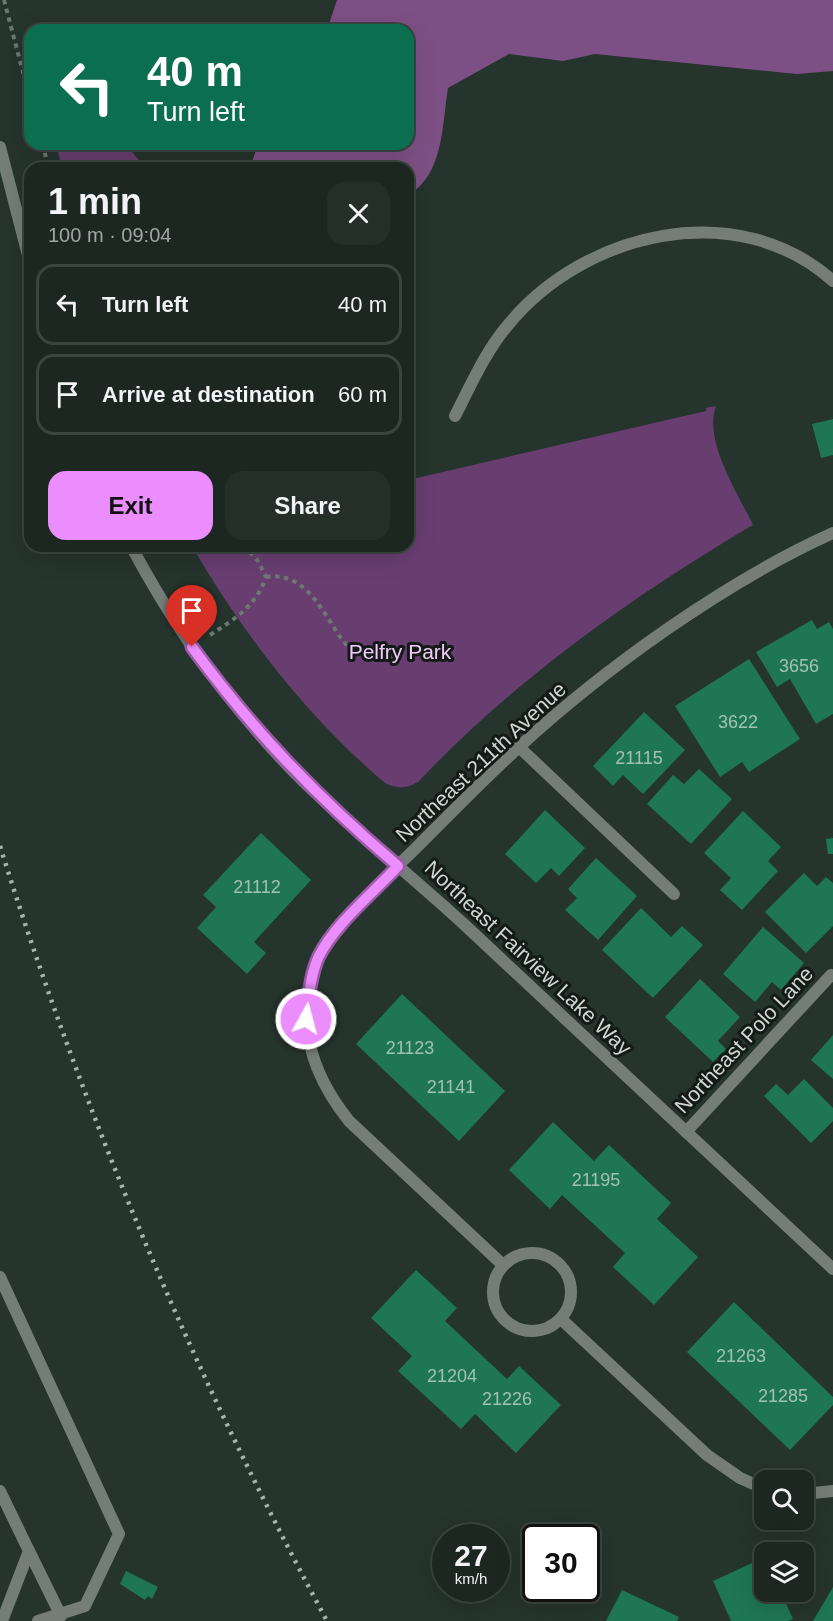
<!DOCTYPE html>
<html lang="en">
<head>
<meta charset="utf-8">
<style>
	:root { --surface:#1c2722; --page:#252f2a; --text:#f1f3f6; --muted:#a0a5a5; --line:#3a4440; --accent:#eb8dfc }
	body { margin:0; font-family:Helvetica,sans-serif; background:var(--page); color:var(--text); height:100vh; display:flex; flex-direction:column; font-size:22px; white-space:nowrap }
	* { box-sizing:border-box; margin:0 }
	p { font-size:20px; color:var(--muted) }
	.icon { flex:none; width:33px; height:33px; fill:none; stroke:currentColor; stroke-width:2; stroke-linecap:round; stroke-linejoin:round }
	.map { position:relative; flex:1; overflow:hidden }
	.side { position:absolute; left:24px; top:162px; width:390px; height:390px; display:flex; flex-direction:column; background:var(--surface); border-radius:18px; box-shadow:0 6px 24px #0002,0 0 0 2px var(--line) }
	.side>* { flex:none }
	.top-card { position:absolute; left:24px; top:24px; width:390px; height:126px; border-radius:18px; box-shadow:0 6px 24px #0002,0 0 0 2px var(--line); background:#0b6e4f; color:#fff; overflow:hidden }
	.fabs { position:absolute; left:754px; top:1470px; display:grid; gap:12px }
	.fabs a { display:grid; place-items:center; width:60px; height:60px; border-radius:12px; background:var(--surface); box-shadow:0 6px 24px #0002,0 0 0 2px var(--line); font-size:30px }
	.speed { position:absolute; left:432px; top:1524px; display:flex; gap:12px; font-size:30px; font-weight:700; text-align:center }
	.speed>* { display:grid; place-content:center; width:78px; height:78px; border-radius:50%; background:var(--surface); box-shadow:0 6px 24px #0002,0 0 0 2px var(--line); line-height:1 }
	.speed small { font-size:15px; font-weight:400 }
	.speed .limit { border:3px solid #111; border-radius:9px; background:#fff; color:#111 }
	.pin { position:absolute; display:grid; place-items:center; width:51px; height:51px; color:#fff; margin:-62px -26px; border-radius:50% 50% 50% 0; rotate:-45deg; box-shadow:0 0 6px #0007 }
	.pin .icon { rotate:45deg }
	.me { position:absolute; width:66px; margin:-33px; rotate:7deg; stroke-linejoin:round; filter:drop-shadow(0 0 4px #0008) }
	.turn { display:flex; align-items:center; gap:21px; height:126px; padding:0 24px; font-size:27px }
	.turn .icon { width:78px; height:78px; stroke-width:2.5 }
	.turn b { display:block; font-size:42px; line-height:51px }
	.round { display:grid; place-items:center; flex:none; width:63px; height:63px; border-radius:18px; background:var(--page) }
	.head { display:flex; align-items:center; justify-content:space-between; height:102px; padding:0 24px }
	h1 { font-size:36px; font-weight:600; line-height:45px }
	.primary-button { display:flex; gap:12px; margin-top:auto; padding:12px 24px }
	.primary-button a { flex:1; height:69px; border-radius:18px; background:var(--accent); color:#111; font-size:24px; font-weight:600; line-height:69px; text-align:center }
	.primary-button a+a { background:var(--page); color:var(--text) }
	ul { padding:0; list-style:none }
	li { display:flex; align-items:center; gap:18px; height:81px; margin:0 12px 9px; padding:0 12px; border:3px solid var(--line); border-radius:18px }
	li div { flex:1 }
	li b { display:block; font-size:22px }
	li em { font-style:normal }
	.map>svg:first-child { display:block }
	.green { fill:#683e70 }
	.forest { fill:#7d5085 }
	.building { fill:#1e7655 }
	.lines { fill:none; stroke-linecap:round; stroke-linejoin:round }
	.path { stroke:#6c7872; stroke-width:4; stroke-dasharray:4.5 4.5; stroke-linecap:butt }
	.service { stroke:#757d79; stroke-width:12 }
	.minor { stroke:#757d79; stroke-width:12 }
	.tertiary { stroke:#757d79; stroke-width:12 }
	.rail { stroke:#a9b3ae; stroke-width:4.5; stroke-dasharray:3 6; stroke-linecap:butt }
	.route-casing { stroke:#995ca4; stroke-width:15 }
	.route { stroke:#eb8dfc; stroke-width:10 }
	.labels { text-anchor:middle; stroke-width:6; stroke-linejoin:round; paint-order:stroke }
	.number-label { font-size:18px; fill:#a3c0b4 }
	.park-label { font-size:21px; fill:#f3cbfa; stroke:#131a17 }
	.street-label { font-size:21px; fill:#cfd8d3; stroke:#131a17 }
</style>
</head>
<body>
<div class="map">
<svg width="833" height="1621" viewBox="0 0 833 1621">
	<rect width="100%" height="100%" fill="#25342d"/>
	<!-- green -->
	<g class="green">
		<path d="M56 144H125L146 168H62Z"/>
		<path d="M716 406C703 441 738 493 753 525 631 597 516 679 418 782 406 789 397 789 385 783 307 717 243 634 192 546H408V480L706 411V408Z"/>
	</g>
	<!-- forest -->
	<path class="forest" d="M337 0H833V71L797 74 595 54 563 61 509 54 448 88C442 124 444 175 408 195V168H250L258 144H408V30H327Z"/>
	<!-- building -->
	<g class="building">
		<path d="M833 419V455L821 458 812 424Z"/>
		<path d="M812 620 817 629 829 622 833 629V714L816 724 790 679 777 687 756 652Z"/>
		<path d="M749 659 800 739 749 772 742 762 720 777 675 706Z"/>
		<path d="M644 712 685 750 643 794 623 775 613 786 593 766Z"/>
		<path d="M699 769 732 799 691 844 647 804 673 775 684 784Z"/>
		<path d="M545 810 585 848 559 876 551 868 536 883 505 854Z"/>
		<path d="M743 811 781 847 768 861 778 871 742 910 720 890 731 878 704 853Z"/>
		<path d="M261 833 311 880 254 942 266 953 247 974 197 928 216 907 203 895Z"/>
		<path d="M833 838V854H828L826 839Z"/>
		<path d="M596 858 637 896 598 940 565 910 577 898 568 889Z"/>
		<path d="M804 873 817 886 826 877 833 883V926L806 953 765 912Z"/>
		<path d="M641 908 671 937 682 926 703 945 653 998 602 950Z"/>
		<path d="M763 927 804 963 781 990 772 982 755 1002 723 974Z"/>
		<path d="M700 979 740 1017 718 1041 726 1049 713 1062 665 1017Z"/>
		<path d="M402 994 505 1091 459 1141 356 1044Z"/>
		<path d="M833 1035V1079L811 1060Z"/>
		<path d="M804 1079 833 1108V1121L811 1143 764 1096 776 1084 788 1095Z"/>
		<path d="M553 1122 594 1161 609 1145 671 1203 657 1219 698 1257 654 1305 613 1267 625 1253 562 1195 550 1209 509 1170Z"/>
		<path d="M416 1270 457 1308 445 1321 507 1379 519 1366 561 1405 516 1453 475 1414 461 1429 398 1371 412 1356 371 1318Z"/>
		<path d="M734 1302 833 1397V1405L790 1450 687 1352Z"/>
		<path d="M765 1557V1592H781L793 1619 788 1621H731L713 1581Z"/>
		<path d="M126 1571 158 1587 152 1599 148 1596 145 1600 120 1584Z"/>
		<path d="M833 1587V1621H813Z"/>
		<path d="M622 1590 679 1617 677 1621H606Z"/>
	</g>
	<g class="lines">
		<!-- path -->
		<g class="path">
			<path d="M4 0 30 99"/>
			<path d="M43 144 48 168"/>
			<path d="M266 577C310 570 325 621 349 648"/>
			<path d="M210 635C235 619 256 606 266 577L258 561 244 546"/>
		</g>
		<!-- service -->
		<g class="service">
			<path d="M0 1277 119 1534 85 1606 38 1621"/>
			<path d="M0 1491 29 1551 2 1621"/>
			<path d="M29 1551 61 1616"/>
		</g>
		<!-- minor -->
		<g class="minor">
			<path d="M455 416C471 385 485 352 508 325 584 232 737 195 833 281"/>
			<path d="M519 747 674 894"/>
			<path d="M686 1132 831 975"/>
			<circle cx="532" cy="1292" r="39"/>
			<path d="M503 1265 349 1121C310 1072 293 1018 319 957 331 928 390 873 415 849 449 815 483 780 519 747 605 668 726 581 833 533"/>
			<path d="M561 1319 707 1455 740 1478 765 1489"/>
			<path d="M804 1494 833 1491"/>
		</g>
		<!-- tertiary -->
		<g class="tertiary">
			<path d="M0 147 30 263"/>
			<path d="M131 546C175 628 229 705 294 772 349 827 411 875 468 928 590 1042 711 1155 833 1269"/>
		</g>
		<!-- rail -->
		<path class="rail" d="M0 846C84 1115 193 1373 327 1621"/>
	</g>
	<g class="lines">
		<!-- route casing -->
		<g class="route-casing">
			<path id="route" d="M192 647C254 732 318 798 398 866 374 892 335 924 319 956 310 975 309 998 306 1019"/>
		</g>
		<!-- route -->
		<use href="#route" class="route"/>
	</g>
	<g class="labels">
		<!-- number labels -->
		<g class="number-label">
			<text x="799" y="672">3656</text>
			<text x="738" y="728">3622</text>
			<text x="639" y="764">21115</text>
			<text x="257" y="893">21112</text>
			<text x="410" y="1054">21123</text>
			<text x="451" y="1093">21141</text>
			<text x="596" y="1186">21195</text>
			<text x="741" y="1362">21263</text>
			<text x="452" y="1382">21204</text>
			<text x="783" y="1402">21285</text>
			<text x="507" y="1405">21226</text>
		</g>
		<!-- park labels -->
		<g class="park-label">
			<text x="400" y="659">Pelfry Park</text>
		</g>
		<!-- street labels -->
		<g class="street-label">
			<text transform="translate(481 762) rotate(-43)" y="7">Northeast 211th Avenue</text>
			<text transform="translate(528 958) rotate(43)" y="7">Northeast Fairview Lake Way</text>
			<text transform="translate(744 1040) rotate(-47)" y="7">Northeast Polo Lane</text>
		</g>
	</g>
</svg>
<div class="fabs">
<a><svg class="icon" aria-label="search" viewBox="0 0 24 24"><circle cx="10" cy="10" r="6"/><path d="M15 15l6 6"/></svg></a>
<a><svg class="icon" aria-label="layers" viewBox="0 0 24 24"><path d="M12 4l9 5-9 5-9-5zM3 14l9 5 9-5"/></svg></a>
</div>
<div class="speed"><div>27<small>km/h</small></div><div class="limit">30</div></div>
<div class="pin" style="left:192px;top:647px;background:#d93025"><svg class="icon" aria-label="arrive" viewBox="0 0 24 24"><path d="M6 21V4h12l-3 4 3 4H6"/></svg></div>
<svg class="me" style="left:306px;top:1019px" viewBox="-20 -20 40 40"><circle r="17" fill="#eb8dfc" stroke="#fff" stroke-width="3"/><path d="M0-11L8 9 0 5-8 9z" fill="#fff"/></svg>
<div class="top-card">
<div class="turn"><svg class="icon" aria-label="left" viewBox="0 0 24 24"><path d="M17 20v-9H6M10 6l-5 5 5 5"/></svg><div><b>40 m</b>Turn left</div></div>
</div>
<section class="side">
<div class="head"><div><h1>1 min</h1><p>100 m · 09:04</p></div><a class="round"><svg class="icon" aria-label="close" viewBox="0 0 24 24"><path d="M6 6l12 12M18 6L6 18"/></svg></a></div>
<ul>
<li><svg class="icon" aria-label="left" viewBox="0 0 24 24"><path d="M17 20v-9H6M10 6l-5 5 5 5"/></svg><div><b>Turn left</b></div><em>40 m</em></li>
<li><svg class="icon" aria-label="arrive" viewBox="0 0 24 24"><path d="M6 21V4h12l-3 4 3 4H6"/></svg><div><b>Arrive at destination</b></div><em>60 m</em></li>
</ul>
<div class="primary-button"><a>Exit</a><a>Share</a></div>
</section>
</div>
</body>
</html>
